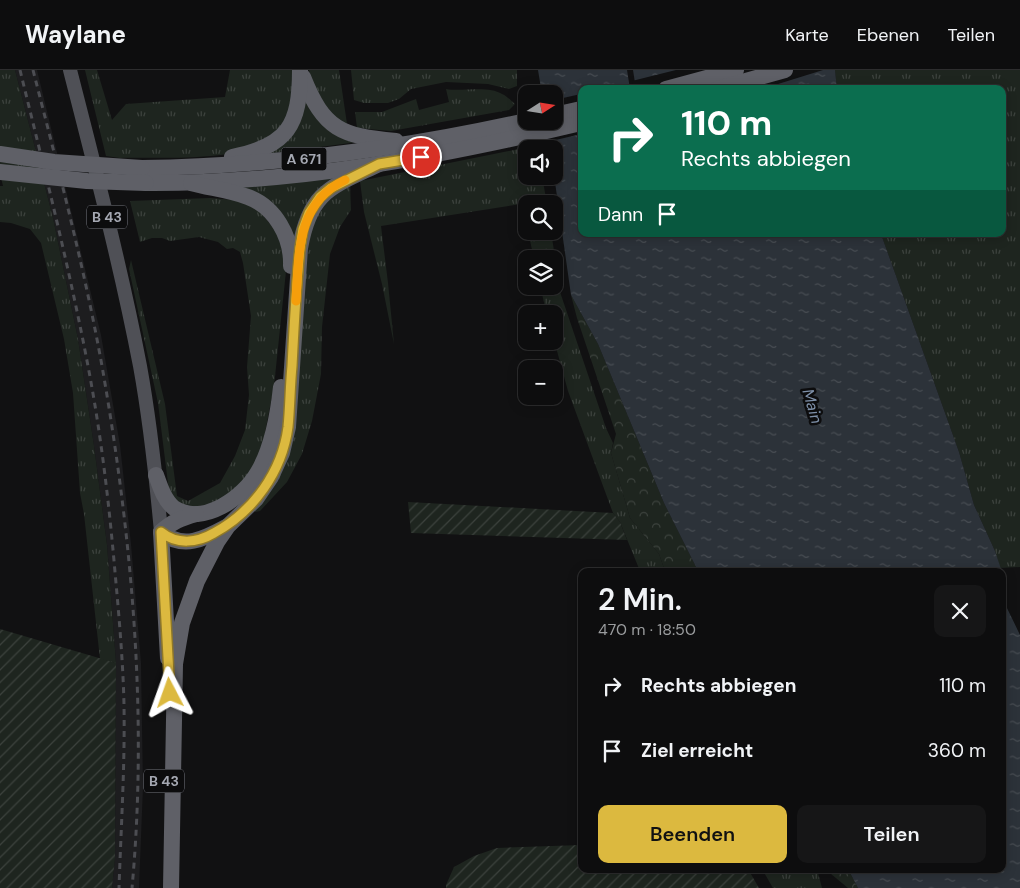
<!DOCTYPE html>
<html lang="de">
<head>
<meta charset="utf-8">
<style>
	:root { --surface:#0d0d0e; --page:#161617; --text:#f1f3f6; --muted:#9a9c9e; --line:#2d2d2e; --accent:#dcb93f }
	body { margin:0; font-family:"DM Sans",sans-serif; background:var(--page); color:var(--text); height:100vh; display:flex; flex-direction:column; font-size:19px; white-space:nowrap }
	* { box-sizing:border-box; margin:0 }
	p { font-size:16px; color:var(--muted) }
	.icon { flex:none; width:28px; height:28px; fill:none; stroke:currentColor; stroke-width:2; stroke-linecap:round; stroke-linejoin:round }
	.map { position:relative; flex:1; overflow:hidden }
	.drawer { position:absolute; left:578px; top:498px; width:428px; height:305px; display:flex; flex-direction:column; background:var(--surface); border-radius:10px; box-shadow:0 2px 12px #0003,0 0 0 1px var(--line) }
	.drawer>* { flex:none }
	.guide { position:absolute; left:578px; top:15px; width:428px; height:152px; border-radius:10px; box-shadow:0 2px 12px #0003,0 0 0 1px var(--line); background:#0b6e4f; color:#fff; overflow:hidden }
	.needle { width:32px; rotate:78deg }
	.buttons { position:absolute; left:518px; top:15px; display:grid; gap:10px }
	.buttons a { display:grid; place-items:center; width:45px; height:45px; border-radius:10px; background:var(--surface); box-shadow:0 2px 12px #0003,0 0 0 1px var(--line); font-size:25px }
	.pin { position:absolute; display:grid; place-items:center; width:42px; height:42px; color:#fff; margin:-21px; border:2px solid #fff; border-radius:50%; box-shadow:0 1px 5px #0007 }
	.me { position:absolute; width:55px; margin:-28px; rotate:356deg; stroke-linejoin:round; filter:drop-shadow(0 0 4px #0008) }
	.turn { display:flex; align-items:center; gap:18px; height:105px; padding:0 20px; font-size:22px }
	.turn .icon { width:65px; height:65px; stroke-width:2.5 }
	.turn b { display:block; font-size:35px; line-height:42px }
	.then { display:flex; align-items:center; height:48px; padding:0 20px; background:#0003; gap:10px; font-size:19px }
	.round { display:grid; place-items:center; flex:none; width:52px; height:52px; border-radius:10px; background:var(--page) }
	.head { display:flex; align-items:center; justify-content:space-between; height:85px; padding:0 20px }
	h1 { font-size:30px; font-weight:600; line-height:38px }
	.cta { display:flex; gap:10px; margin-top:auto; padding:10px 20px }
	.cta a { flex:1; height:58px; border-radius:10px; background:var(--accent); color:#111; font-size:20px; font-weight:600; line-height:58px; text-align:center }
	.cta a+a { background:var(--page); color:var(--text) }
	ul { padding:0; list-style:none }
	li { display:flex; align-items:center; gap:15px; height:65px; padding:0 20px }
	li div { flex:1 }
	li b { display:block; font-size:19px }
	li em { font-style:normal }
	header { display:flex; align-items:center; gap:30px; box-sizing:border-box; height:70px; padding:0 25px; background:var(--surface); border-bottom:1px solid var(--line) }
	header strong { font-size:24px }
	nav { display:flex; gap:28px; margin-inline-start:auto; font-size:18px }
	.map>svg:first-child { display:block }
	.built { fill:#1d1d1f }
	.grass { fill:url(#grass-tufts) }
	.forest { fill:url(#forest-crowns) }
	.garden { fill:url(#garden-furrows) }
	.water { fill:url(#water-ripples) }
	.pier { fill:#111112 }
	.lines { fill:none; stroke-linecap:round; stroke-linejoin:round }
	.major { stroke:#4f5056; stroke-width:14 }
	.highway { stroke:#5f6067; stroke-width:16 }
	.rail { stroke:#4c4d52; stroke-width:3; stroke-dasharray:6 5; stroke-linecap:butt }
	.highway-bridge { stroke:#5f6067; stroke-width:16 }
	.route-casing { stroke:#8f7829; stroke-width:12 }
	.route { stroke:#dcb93f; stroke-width:9 }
	.slow { stroke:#f59e0b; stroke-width:9 }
	.labels { text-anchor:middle; stroke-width:5; stroke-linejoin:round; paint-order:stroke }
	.shield { fill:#0c0c0d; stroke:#767880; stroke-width:1 }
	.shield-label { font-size:14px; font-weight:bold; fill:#a4a7b1 }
	.water-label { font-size:16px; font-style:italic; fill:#7e90a9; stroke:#0c0c0d }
</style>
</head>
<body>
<header>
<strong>Waylane</strong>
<nav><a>Karte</a><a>Ebenen</a><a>Teilen</a></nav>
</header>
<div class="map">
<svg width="1020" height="818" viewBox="0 0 1020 818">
	<defs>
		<pattern id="grass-tufts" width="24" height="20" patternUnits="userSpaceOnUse" patternTransform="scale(1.25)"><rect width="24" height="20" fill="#1e251f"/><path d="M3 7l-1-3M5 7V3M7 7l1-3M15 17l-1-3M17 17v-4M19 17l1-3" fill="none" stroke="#3c423d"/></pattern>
		<pattern id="forest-crowns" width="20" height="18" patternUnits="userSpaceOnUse" patternTransform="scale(1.25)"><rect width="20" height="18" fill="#1e251f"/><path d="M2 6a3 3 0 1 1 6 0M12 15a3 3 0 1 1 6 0" fill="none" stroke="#3c423d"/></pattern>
		<pattern id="garden-furrows" width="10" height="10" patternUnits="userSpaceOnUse" patternTransform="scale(1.25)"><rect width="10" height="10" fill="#1e251f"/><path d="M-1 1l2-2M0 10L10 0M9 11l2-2" fill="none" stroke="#3c423d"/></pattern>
		<pattern id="water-ripples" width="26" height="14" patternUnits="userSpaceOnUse" patternTransform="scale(1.25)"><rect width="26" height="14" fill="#2c3239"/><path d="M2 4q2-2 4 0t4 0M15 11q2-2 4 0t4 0" fill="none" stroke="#484d53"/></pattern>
	</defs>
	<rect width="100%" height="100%" fill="#111112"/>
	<!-- built -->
	<path class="built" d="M15 0H37L101 265 120 375 131 474 141 593 143 717 139 818H112L115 787 116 593 107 475 94 376 78 269 53 148Z"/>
	<!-- grass -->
	<g class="grass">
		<path d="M0 0H15L53 148 78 269 94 376 107 475 116 593 100 589 84 444 80 423 73 323 64 269 41 173 30 159 11 153 0 152V116H3L0 103Z"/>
		<path d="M85 0H97L112 50 126 34 225 27 230 0H293C294 25 293 41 278 61 276 64 274 68 271 70 237 92 160 87 120 88L106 86Z"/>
		<path d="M309 0H339L347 54 330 46 313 17Z"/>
		<path d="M351 0H517V16L509 19 488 14 446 12 411 19 399 29 388 33H364L354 30Z"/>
		<path d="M835 0H1020V497L1000 498 995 481 974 435 959 382 881 164H1001V19H837Z"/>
		<path d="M446 19C462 22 488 15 502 24 507 26 511 31 515 34L509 40 391 61 357 58 355 42H382L416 29 419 40 449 32Z"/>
		<path d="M305 23 358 72 258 85Z"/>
		<path d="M519 79 526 81V106H542L547 134H526V154L521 134 381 156 388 213 394 274 382 214 364 142 360 111Z"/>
		<path d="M335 108 294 183 288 159 224 119Z"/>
		<path d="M350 113 351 140 340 157 330 184 322 257 321 304 312 351 302 384 287 412 260 441 255 442 253 439 268 419 299 213 315 142Z"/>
		<path d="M210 128 236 130 256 137 280 166 286 201 274 316 263 373 255 393 243 412 218 433 182 439 169 421 158 333 129 199 131 190 165 334 177 426 188 431 220 413 235 386 245 360 249 325 247 297 251 246 243 193 240 182 233 178 227 179 218 172 199 167 170 171 162 168H152L140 172 130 131Z"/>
		<path d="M528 161H551L560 222 606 358 613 373 611 383 630 448 659 484 665 501H640L620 452 613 443 568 321 554 270V244H547L540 216H554V189H534Z"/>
		<path d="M762 799H817L822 818H773Z"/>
	</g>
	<!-- forest -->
	<g class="forest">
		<path d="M571 225 598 274 664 433 698 501H665L659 484 630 448 611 383 616 364 577 248Z"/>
		<path d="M825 799H848L858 818H848Z"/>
	</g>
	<!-- garden -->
	<g class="garden">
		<path d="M408 432 613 443 620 452 627 470 411 463Z"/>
		<path d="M0 559 116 593 115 788 112 818H0Z"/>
		<path d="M581 775V799H748L759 818H446V815L454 797 474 786 497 778Z"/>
	</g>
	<!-- water -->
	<g class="water">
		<path d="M538 0H627L630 19H581V164H881L959 382 974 435 995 481 1002 502 698 501 664 433 598 274 571 225 554 105V79H550L546 51H554V24H542Z"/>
		<path d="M633 0H835L837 19H636Z"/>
		<path d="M1001 519 1006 536 1020 565V818H858L848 799H1001Z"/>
	</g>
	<!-- pier -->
	<g class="pier">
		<path d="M676 0H823L762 19H633L632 11Z"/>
		<path d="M581 24V64L547 72 544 51H554V30Z"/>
	</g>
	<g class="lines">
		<!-- major -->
		<path class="major" d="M70 0C95 98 121 197 140 296 150 351 156 407 161 462"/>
		<!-- highway -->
		<g class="highway">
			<path d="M303 7C324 60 341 66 396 71"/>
			<path d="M666 19 736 0"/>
			<path d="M717 19 785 0"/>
			<path d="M554 45 581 39"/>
			<path d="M232 87C288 76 300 55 300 0"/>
			<path d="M142 98C272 96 400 79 526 51"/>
			<path d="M146 113C294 114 438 87 581 53"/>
			<path d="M191 113C209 118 230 120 248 127 275 137 292 167 291 196"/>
			<path d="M156 405C160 416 164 430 174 438 203 457 244 427 258 402 272 378 278 345 281 317"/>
			<path d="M161 462C183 480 204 469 226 457"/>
			<path d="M168 588 161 462C171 452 182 448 196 444"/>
			<path d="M171 818 175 594 182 553 197 511 217 472 228 456 256 429 271 407 282 383 288 357 300 178C310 121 331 117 379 94"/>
		</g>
		<!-- rail -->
		<g class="rail">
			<path d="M20 0C44 98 69 196 88 296 101 364 109 433 115 502 119 546 123 591 124 635 125 696 121 757 119 818"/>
			<path d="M33 0C58 98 84 196 102 296 132 468 148 644 132 818"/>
		</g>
		<!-- highway-bridge -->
		<g class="highway-bridge">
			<path d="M0 84 54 92 142 98"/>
			<path d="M0 102 87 111 146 113"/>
		</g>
	</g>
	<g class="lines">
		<!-- route casing -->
		<g class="route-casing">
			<path id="route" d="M170 623 161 462C177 475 197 473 214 463 253 442 282 402 288 357 290 337 290 316 292 296 294 257 296 217 300 178L303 159 309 143 320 127 331 118 379 94 421 87"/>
		</g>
		<!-- route -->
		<use href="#route" class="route"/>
		<!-- slow -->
		<path class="slow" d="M296 231C299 185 296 133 345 110"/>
	</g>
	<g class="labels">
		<!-- shield labels -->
		<g class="shield">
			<rect x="281.5" y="77.5" width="45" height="23" rx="4"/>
			<rect x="87" y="135.5" width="40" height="23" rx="4"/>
			<rect x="144" y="699.5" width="40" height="23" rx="4"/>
		</g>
		<g class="shield-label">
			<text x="304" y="94">A 671</text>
			<text x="107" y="152">B 43</text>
			<text x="164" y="716">B 43</text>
		</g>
		<!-- water labels -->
		<g class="water-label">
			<text transform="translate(813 336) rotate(74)" y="6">Main</text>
		</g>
	</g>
</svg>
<div class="buttons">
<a><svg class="needle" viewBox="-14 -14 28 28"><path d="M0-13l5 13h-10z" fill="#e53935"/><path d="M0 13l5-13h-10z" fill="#9a9c9e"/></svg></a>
<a><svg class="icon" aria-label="sound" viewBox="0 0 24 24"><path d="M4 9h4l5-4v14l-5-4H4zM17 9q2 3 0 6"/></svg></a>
<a><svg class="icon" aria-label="search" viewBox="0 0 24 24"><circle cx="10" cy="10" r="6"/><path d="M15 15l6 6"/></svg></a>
<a><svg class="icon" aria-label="layers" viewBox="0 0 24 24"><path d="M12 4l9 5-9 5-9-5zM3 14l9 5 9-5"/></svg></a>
<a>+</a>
<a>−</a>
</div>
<div class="pin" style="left:421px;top:87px;background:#d93025"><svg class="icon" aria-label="arrive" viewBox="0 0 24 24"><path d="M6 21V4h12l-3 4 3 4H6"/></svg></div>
<svg class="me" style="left:170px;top:623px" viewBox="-20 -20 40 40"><path d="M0-17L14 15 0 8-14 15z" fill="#dcb93f" stroke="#fff" stroke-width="4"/></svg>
<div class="guide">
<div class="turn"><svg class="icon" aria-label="right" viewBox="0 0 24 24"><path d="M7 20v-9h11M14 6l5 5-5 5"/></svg><div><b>110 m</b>Rechts abbiegen</div></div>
<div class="then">Dann<svg class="icon" aria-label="arrive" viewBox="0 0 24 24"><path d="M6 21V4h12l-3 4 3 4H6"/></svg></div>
</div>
<section class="drawer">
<div class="head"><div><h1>2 Min.</h1><p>470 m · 18:50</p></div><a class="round"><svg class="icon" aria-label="close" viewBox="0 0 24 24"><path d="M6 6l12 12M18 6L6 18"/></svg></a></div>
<ul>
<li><svg class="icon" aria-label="right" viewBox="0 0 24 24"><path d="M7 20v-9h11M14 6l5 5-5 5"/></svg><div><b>Rechts abbiegen</b></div><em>110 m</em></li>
<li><svg class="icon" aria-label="arrive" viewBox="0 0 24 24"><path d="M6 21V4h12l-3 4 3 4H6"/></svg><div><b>Ziel erreicht</b></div><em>360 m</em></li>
</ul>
<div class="cta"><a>Beenden</a><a>Teilen</a></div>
</section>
</div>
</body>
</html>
